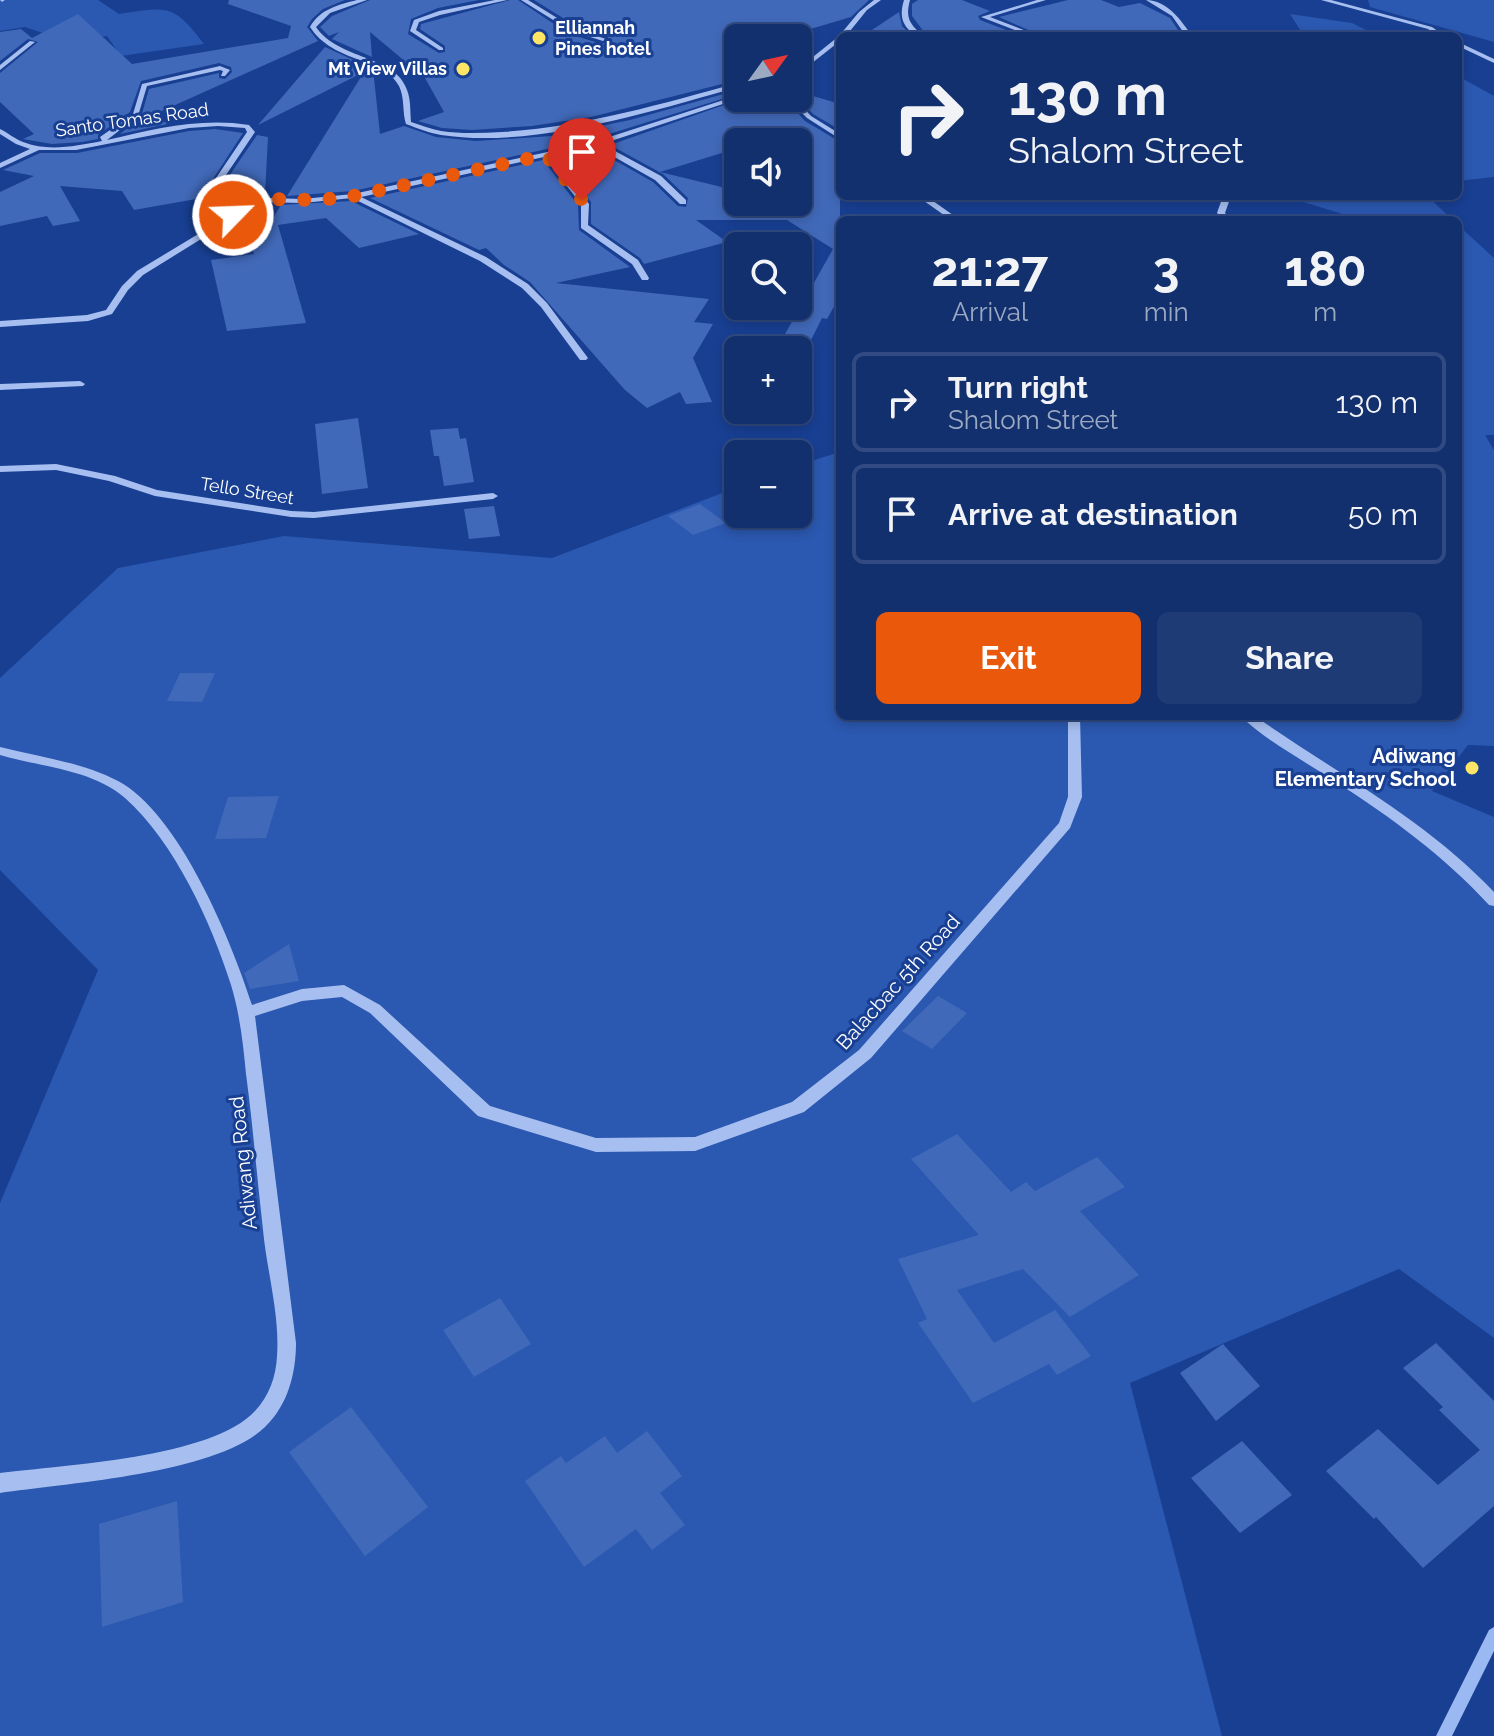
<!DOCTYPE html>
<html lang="en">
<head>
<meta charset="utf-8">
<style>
	:root { --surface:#122f6e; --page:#1f3b76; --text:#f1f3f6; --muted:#9ca9c2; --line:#314a81; --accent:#ea580c }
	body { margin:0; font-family:Raleway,sans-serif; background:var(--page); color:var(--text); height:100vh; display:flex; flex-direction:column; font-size:30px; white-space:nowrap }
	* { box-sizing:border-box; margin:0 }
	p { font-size:26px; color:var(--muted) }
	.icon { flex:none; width:44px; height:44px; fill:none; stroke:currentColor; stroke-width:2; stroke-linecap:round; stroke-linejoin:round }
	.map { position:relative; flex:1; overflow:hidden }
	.panel { position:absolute; left:836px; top:216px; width:626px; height:504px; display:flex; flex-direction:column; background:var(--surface); border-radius:12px; box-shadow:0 4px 12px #0003,0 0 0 2px var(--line) }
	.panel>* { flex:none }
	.hud { position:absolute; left:836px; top:32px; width:626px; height:168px; border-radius:12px; box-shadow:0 4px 12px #0003,0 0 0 2px var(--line); background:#122f6e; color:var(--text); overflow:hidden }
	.needle { width:52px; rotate:57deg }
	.controls { position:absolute; left:724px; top:24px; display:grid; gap:16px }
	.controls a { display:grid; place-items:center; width:88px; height:88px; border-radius:12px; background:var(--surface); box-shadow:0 4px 12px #0003,0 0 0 2px var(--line); font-size:40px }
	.pin { position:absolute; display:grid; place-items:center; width:68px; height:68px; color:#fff; margin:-82px -34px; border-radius:50% 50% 50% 0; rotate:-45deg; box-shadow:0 0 8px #0007 }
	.pin .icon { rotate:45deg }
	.me { position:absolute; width:88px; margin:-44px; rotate:66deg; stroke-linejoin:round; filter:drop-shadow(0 0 6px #0008) }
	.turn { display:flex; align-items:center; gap:28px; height:168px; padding:0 40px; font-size:36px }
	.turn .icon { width:104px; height:104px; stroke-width:2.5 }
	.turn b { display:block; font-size:56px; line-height:68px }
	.eta { display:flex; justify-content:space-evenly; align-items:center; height:136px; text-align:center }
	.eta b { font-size:48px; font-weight:700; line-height:56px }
	.cta { display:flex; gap:16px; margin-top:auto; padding:16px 40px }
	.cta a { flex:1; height:92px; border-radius:12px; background:var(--accent); color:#fff; font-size:32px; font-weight:700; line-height:92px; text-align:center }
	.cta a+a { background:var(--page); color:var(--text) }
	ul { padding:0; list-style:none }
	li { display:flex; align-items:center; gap:24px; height:100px; margin:0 16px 12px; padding:0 24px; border:4px solid var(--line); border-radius:12px }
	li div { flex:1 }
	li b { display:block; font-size:30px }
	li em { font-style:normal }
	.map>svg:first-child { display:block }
	.green { fill:#2b58b0 }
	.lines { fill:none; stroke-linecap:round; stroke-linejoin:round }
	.stream { fill:#9ab8f2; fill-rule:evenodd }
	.building { fill:#4169b9; fill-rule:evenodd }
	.minor { fill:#a7bff0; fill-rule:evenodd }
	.route { stroke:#ea580c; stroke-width:14; stroke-dasharray:0 25.2 }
	.poi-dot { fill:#ffe566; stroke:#183f92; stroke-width:3 }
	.labels { text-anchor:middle; stroke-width:6; stroke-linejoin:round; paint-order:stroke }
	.far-poi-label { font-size:18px; font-weight:bold; fill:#fff; stroke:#183f92; text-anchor:start }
	.far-street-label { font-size:18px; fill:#fff; stroke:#183f92 }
	.poi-label { font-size:20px; font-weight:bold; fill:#fff; stroke:#183f92; text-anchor:end }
	.street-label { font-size:20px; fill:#fff; stroke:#183f92 }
</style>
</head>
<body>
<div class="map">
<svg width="1494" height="1736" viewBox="0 0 1494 1736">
	<rect width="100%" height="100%" fill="#183f92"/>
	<!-- green -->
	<g class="green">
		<path d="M0 0H98L119 14C167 7 173 3 204 44L121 56 107 36 41 46 46 34 25 27 0 31Z"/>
		<path d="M1368 0H1494V42L1370 7Z"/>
		<path d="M1290 14 1352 23 1378 36H1304Z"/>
		<path d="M1458 76 1494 96V177L1458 181Z"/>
		<path d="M1284 196H1427L1453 220H1362Z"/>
		<path d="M1458 225 1494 258V435H1485L1494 450V746L1468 745 1432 791 1494 817V1338L1399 1269 1130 1383 1222 1736H0V1203L98 970 0 870V678L118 568 284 536 552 558 738 487V514H798V465L840 452V716H1458Z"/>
	</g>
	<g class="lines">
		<!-- stream -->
		<path class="stream" d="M1494 1627V1651L1452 1736H1436L1489 1630Z"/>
	</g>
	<!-- building -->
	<g class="building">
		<path d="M229 0H345L323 9 312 19 307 27 318 41 144 119 172 123 120 134 141 117 149 89 219 73V78L225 79 232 72 231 67 219 63 141 81 130 112 98 135V139L82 142 52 144 23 139 34 134 0 102V73L38 42 28 39 0 61V32L21 29 32 38 78 14 132 64 288 38 291 26 228 4Z"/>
		<path d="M370 0H479L438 8 411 19 408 34 439 53 445 52V46L420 29 421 24 510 0H518L569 34 602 44 609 40 607 36 576 26 534 0H869L851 17 780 38H738V80L591 117 532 126 472 130 442 128 418 121 444 112 425 78 370 32 372 57 332 39 339 32 329 36 320 27 332 16Z"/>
		<path d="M918 0H962L990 11 978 16 980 20 1022 36H927L912 16V4Z"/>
		<path d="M1068 0H1101L1119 7 1140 3 1170 18 1182 36H1042L999 17Z"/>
		<path d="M899 12 902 26 912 36H863Z"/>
		<path d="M325 47 373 69 380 134 404 126 436 137 476 141 552 136 630 120 738 90V94L593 139 353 191 287 196 364 72 258 125Z"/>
		<path d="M803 93 840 104V130L813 114 798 98Z"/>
		<path d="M744 98H784L805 121 840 142V296L827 319 822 318 808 346 780 343 833 249 787 220H696L727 242 644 264 640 258 591 224V202L556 158 595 149 653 182 678 206 686 207 688 198 663 174 610 145ZM798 130V202H738V191L660 172 738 148V142H758Z"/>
		<path d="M215 129 243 133 213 179 217 191 246 202 241 205V202L202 208 196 199 134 210 122 191 60 186 80 221 53 226 47 216 0 226V192L34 176 3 170 40 153H77L189 131Z"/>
		<path d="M257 135 268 137 265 194 239 189 228 183 227 179Z"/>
		<path d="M543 160 578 205 579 230 630 267 556 283 709 299 694 322 713 324 693 358 712 402 686 404 680 392 647 408 625 390 530 282 504 265 486 248 479 250 370 198Z"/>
		<path d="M351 201 419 234 359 248 326 218 278 225 306 323 227 331 211 260 254 254 244 216 265 205 263 234 281 205Z"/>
		<path d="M358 418 368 488 322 494 315 424Z"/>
		<path d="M458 428 460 439 466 438 474 482 444 486 439 456H434L430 430Z"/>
		<path d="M700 504 726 523 693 535 668 516Z"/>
		<path d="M494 506 500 536 469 539 464 509Z"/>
		<path d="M180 673H215L202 702 167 701Z"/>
		<path d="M279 796 266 838 215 839 228 797Z"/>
		<path d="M289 944 299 981 250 989 244 973Z"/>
		<path d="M938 996 967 1013 932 1049 902 1031Z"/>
		<path d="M957 1134 1011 1192 1026 1182 1035 1191 1097 1157 1125 1187 1080 1211 1139 1275 1070 1317 1023 1269 957 1290 994 1343 1055 1310 1091 1356 1057 1375 1049 1364 973 1403 918 1323 927 1319 898 1259 979 1235 911 1159Z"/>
		<path d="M500 1298 531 1344 474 1377 443 1330Z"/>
		<path d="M1436 1343 1494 1401V1506L1423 1568 1376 1517 1374 1519 1326 1471 1378 1429 1438 1485 1480 1450 1439 1410 1443 1407 1403 1368Z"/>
		<path d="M1223 1344 1260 1386 1216 1421 1180 1373Z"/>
		<path d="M351 1407 428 1507 365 1556 289 1452Z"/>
		<path d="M647 1431 682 1476 660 1493 685 1525 652 1550 636 1529 584 1567 525 1481 561 1456 566 1463 605 1436 617 1453Z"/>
		<path d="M1242 1441 1292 1495 1240 1533 1191 1478Z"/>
		<path d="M177 1501 183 1602 102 1627 99 1524Z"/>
	</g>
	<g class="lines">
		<!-- minor -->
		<g class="minor">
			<path d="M0 0H5L2 2Z"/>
			<path d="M357 0H367L330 13 316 27C338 60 396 55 407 90 411 100 410 111 411 122 421 125 431 129 441 131 461 134 482 133 502 132 583 127 661 104 738 83V87C650 112 532 149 441 135 429 133 417 128 406 124 402 113 405 98 399 86 383 56 334 64 310 27 320 9 338 5 357 0Z"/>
			<path d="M495 0H507L440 15 419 22 416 30 443 48V50H439L410 31 414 20 439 11Z"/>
			<path d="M521 0H528L575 29 606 39 603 41 571 31Z"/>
			<path d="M874 0H881L867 10 846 36H840V41L798 74V69L839 36 859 12Z"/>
			<path d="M904 0H910C905 18 910 25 924 36H917C902 27 899 16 904 0Z"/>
			<path d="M1037 0H1046L990 17 1039 36H1030L981 17Z"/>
			<path d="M1146 0C1167 0 1181 20 1192 36H1186L1172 16Z"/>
			<path d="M1321 0H1331L1432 27 1445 36H1438L1428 29Z"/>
			<path d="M30 41 35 42 0 70V65Z"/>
			<path d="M1458 42 1494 59V63L1458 46Z"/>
			<path d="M220 66 230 70 225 76H221L223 71 220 70 147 86 138 116 107 140C153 129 202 117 249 125L255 132 224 178 225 185 238 192 268 198 303 199 353 194 594 142 736 96 741 98 602 144 661 176 686 200V204H680L655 180 595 146 551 156 589 204 588 225 638 260 649 278 648 280H642L632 264 581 228V204L544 157 361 197 486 257 528 284 547 303 588 358 586 360H580L541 307 522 288 480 261 352 198 303 203 261 202 143 275 128 290 112 314 88 321 0 327V321L87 315 106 310 122 286 137 271 253 201 232 195 218 188 216 178 247 132 245 128 218 126 189 128 76 150H39L0 168V163L30 149 16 144 0 134V129C8 133 15 139 23 142 48 152 76 146 102 141L100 137 133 114 142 84Z"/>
			<path d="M798 76 810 83 798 93V87L803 83 798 81Z"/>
			<path d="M787 98H794L811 116 840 134V139L807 118Z"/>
			<path d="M917 196H926L960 220H951Z"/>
			<path d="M1223 196H1231L1225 213 1231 220H1223L1217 213Z"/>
			<path d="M80 381 85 384 83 386 0 390V384Z"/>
			<path d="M56 464 115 476 157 490 291 511 314 512 493 493 498 496 493 499 314 518 291 517 155 496 109 481 56 470 0 472V466Z"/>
			<path d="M1068 716H1080L1082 797 1070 828 871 1058 804 1112 695 1151 596 1152 478 1116 370 1013 342 997 302 1001 255 1016 296 1343C296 1373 288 1405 265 1427 217 1474 67 1483 0 1493V1473C63 1465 212 1458 255 1411 269 1396 276 1377 277 1356 280 1315 267 1272 263 1230 257 1178 253 1126 246 1074 243 1043 240 1015 231 985 211 922 175 843 125 798 92 769 40 767 0 755V747C39 757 82 762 118 781 179 813 232 942 252 1005L302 989 344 985 380 1005 490 1106 596 1138 695 1137 792 1102 859 1050 1059 823 1068 797Z"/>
			<path d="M1241 716H1255C1336 773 1425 819 1494 892V906L1489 905C1444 856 1392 818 1336 782 1308 763 1264 740 1241 716Z"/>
		</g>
	</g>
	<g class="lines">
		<!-- route -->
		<path class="route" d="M233 215 261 199 320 200 353 196 546 155 582 200"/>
	</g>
	<!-- markers -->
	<g class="poi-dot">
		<circle cx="539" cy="38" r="8"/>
		<circle cx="463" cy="69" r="8"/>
		<circle cx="1472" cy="768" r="8"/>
	</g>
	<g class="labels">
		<!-- far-poi labels -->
		<g class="far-poi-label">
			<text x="555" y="34">Elliannah<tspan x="555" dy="21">Pines hotel</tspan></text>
			<text x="447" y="75" text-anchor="end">Mt View Villas</text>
		</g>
		<!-- far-street labels -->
		<g class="far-street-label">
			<text transform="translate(132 120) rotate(-8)" y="6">Santo Tomas Road</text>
			<text transform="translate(247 491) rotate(9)" y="6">Tello Street</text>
		</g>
		<!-- poi labels -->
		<g class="poi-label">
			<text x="1456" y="763">Adiwang<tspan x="1456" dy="23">Elementary School</tspan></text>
		</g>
		<!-- street labels -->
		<g class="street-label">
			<text transform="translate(898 982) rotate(-48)" y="7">Balacbac 5th Road</text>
			<text transform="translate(243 1163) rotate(-96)" y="7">Adiwang Road</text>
		</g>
	</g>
</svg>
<div class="controls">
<a><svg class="needle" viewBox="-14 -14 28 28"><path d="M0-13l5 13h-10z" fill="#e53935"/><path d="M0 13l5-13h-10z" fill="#9ca9c2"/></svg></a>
<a><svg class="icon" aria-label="sound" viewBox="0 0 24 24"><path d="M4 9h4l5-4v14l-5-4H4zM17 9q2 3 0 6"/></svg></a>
<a><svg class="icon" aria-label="search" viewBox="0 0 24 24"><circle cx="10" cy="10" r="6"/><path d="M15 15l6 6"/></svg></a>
<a>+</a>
<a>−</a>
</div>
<div class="pin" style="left:582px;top:200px;background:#d93025"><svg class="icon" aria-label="arrive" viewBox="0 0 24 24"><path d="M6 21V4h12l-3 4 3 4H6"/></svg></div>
<svg class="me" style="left:233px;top:215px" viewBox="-20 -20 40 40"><circle r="17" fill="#ea580c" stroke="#fff" stroke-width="3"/><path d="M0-11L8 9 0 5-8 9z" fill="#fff"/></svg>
<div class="hud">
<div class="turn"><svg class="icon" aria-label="right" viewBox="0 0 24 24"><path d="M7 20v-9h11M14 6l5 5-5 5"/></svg><div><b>130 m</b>Shalom Street</div></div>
</div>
<section class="panel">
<div class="eta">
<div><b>21:27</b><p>Arrival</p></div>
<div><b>3</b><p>min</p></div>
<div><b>180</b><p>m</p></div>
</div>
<ul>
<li><svg class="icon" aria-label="right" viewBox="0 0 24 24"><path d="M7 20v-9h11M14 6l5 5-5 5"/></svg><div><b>Turn right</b><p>Shalom Street</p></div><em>130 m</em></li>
<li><svg class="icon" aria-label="arrive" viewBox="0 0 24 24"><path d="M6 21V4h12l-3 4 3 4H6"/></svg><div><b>Arrive at destination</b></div><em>50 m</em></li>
</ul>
<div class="cta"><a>Exit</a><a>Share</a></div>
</section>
</div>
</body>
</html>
